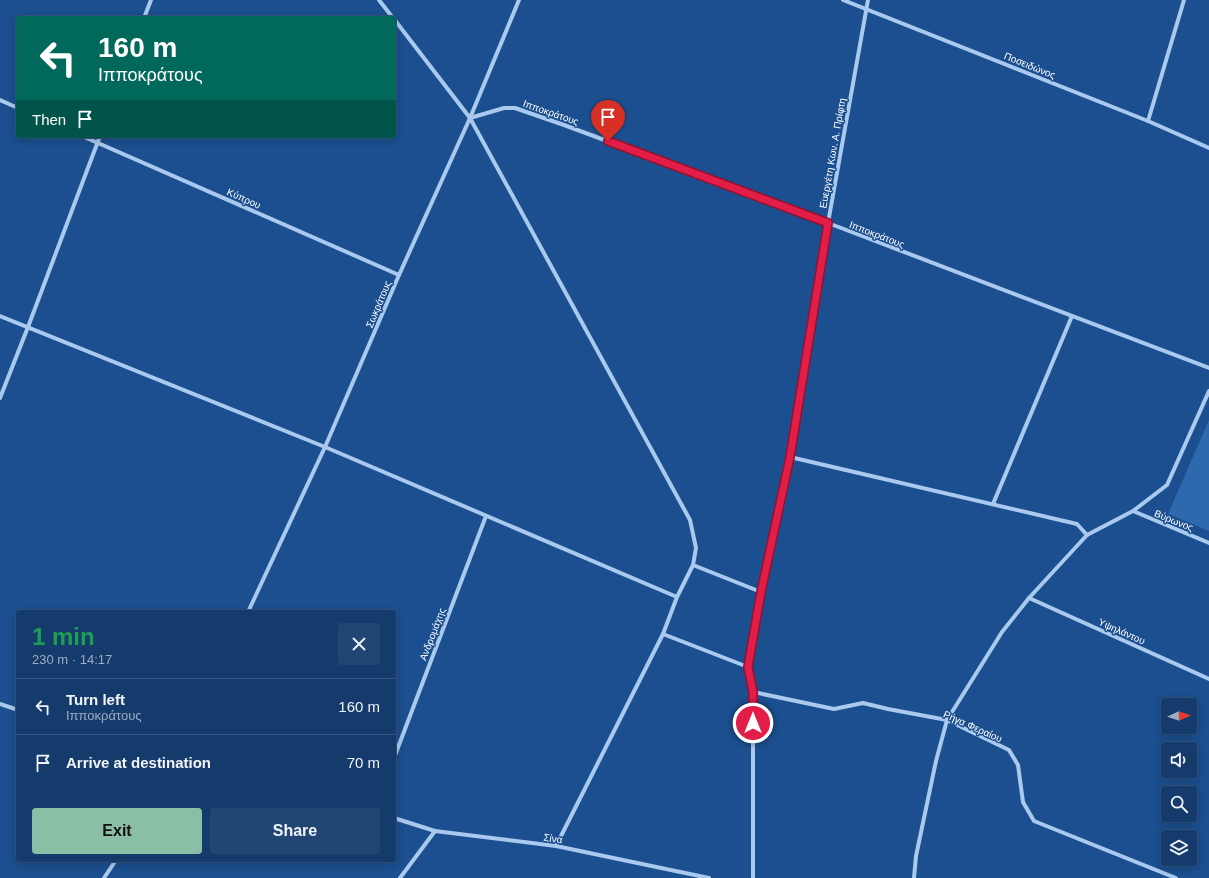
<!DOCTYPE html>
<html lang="en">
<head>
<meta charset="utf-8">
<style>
	:root { --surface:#143b6b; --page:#214673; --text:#f1f3f6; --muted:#9dadc1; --line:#33557e; --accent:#8abfa5 }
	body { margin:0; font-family:Arial,sans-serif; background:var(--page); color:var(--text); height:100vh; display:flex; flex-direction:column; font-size:15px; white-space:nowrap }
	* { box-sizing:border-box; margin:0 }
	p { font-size:13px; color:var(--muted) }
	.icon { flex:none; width:22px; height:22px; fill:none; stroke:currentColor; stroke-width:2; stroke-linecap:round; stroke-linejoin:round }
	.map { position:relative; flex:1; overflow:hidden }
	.sheet { position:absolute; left:16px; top:610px; width:380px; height:252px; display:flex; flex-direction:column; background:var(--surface); border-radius:4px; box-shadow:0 2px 10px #0003,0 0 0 1px var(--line) }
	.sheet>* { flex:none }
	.banner { position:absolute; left:16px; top:16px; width:380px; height:122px; border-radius:4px; box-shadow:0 2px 10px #0003,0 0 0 1px var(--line); background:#00695c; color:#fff; overflow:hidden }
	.needle { width:26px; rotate:86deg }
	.buttons { position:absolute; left:1161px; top:698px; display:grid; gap:8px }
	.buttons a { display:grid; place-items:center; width:36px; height:36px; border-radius:4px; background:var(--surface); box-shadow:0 2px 10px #0003,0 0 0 1px var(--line); font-size:20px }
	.pin { position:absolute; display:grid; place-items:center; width:34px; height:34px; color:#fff; margin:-41px -17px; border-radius:50% 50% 50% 0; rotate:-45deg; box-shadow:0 0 4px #0007 }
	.pin .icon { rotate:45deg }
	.me { position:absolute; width:44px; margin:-22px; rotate:0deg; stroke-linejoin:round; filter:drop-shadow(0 0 3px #0008) }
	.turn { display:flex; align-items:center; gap:14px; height:84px; padding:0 16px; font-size:18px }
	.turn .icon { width:52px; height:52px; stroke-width:2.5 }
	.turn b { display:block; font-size:28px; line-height:34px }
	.then { display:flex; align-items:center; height:38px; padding:0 16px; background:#0003; gap:8px; font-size:15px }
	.round { display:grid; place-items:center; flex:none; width:42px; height:42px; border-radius:4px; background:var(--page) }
	.summary { display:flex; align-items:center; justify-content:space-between; height:68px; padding:0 16px }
	h1 { font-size:24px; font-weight:600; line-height:30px; color:#1e9e55 }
	.primary-button { display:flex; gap:8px; margin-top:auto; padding:8px 16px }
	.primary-button a { flex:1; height:46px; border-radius:4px; background:var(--accent); color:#111; font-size:16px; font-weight:600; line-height:46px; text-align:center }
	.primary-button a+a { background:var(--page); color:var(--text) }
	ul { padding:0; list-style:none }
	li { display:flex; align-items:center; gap:12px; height:56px; padding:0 16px; border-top:1px solid var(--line) }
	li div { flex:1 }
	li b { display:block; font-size:15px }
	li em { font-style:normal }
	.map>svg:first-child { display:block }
	.green { fill:#2e69ad }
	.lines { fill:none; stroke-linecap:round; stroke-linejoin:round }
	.street { stroke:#a9c9ee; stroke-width:4 }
	.route-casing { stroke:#92132f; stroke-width:10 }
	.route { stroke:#e11d48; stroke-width:7 }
	.labels { text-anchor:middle; stroke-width:3; stroke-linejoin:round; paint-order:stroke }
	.street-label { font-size:10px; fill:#fff; stroke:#1b4f8f }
</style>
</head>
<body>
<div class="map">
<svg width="1209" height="878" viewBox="0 0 1209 878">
	<rect width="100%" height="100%" fill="#1b4f8f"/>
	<!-- green -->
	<path class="green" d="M1209 420V531L1168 514Z"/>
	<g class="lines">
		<!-- street -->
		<g class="street">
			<path d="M379 0 393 18"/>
			<path d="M843 0 1148 121 1209 148"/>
			<path d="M144 18 151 0"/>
			<path d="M394 19 470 118 690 520 696 548 693 565 761 592"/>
			<path d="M0 100 18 108"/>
			<path d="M470 118 504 108H515L564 125 828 223 1209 368"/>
			<path d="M1148 121 1184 0"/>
			<path d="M82 136 399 275"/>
			<path d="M0 316 325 447 677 597"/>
			<path d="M0 398 28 327 100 136"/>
			<path d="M790 457 1077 524 1087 535"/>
			<path d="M993 504 1072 316"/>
			<path d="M1133 511 1209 543"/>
			<path d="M1029 598 1209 679"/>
			<path d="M248 612 325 447 399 275 470 118 519 0"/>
			<path d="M663 634 748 667"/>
			<path d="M753 692 834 709 863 703 888 709 947 720 1009 750 1018 765 1023 802 1034 821 1176 878"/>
			<path d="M0 704 18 710"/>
			<path d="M394 758 486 516"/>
			<path d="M394 818 435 831 556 846 709 878"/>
			<path d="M556 846 663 634 677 597 693 565"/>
			<path d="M104 878 116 860"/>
			<path d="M400 878 435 831"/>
			<path d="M753 878V692L748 667 761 592 790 457 828 223 868 0"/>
			<path d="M914 878 916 856 936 761 947 720 1002 632 1029 598 1087 535 1133 511 1167 485 1209 391"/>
		</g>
	</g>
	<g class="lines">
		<!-- route casing -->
		<g class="route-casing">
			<path id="route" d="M608 141 828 223 790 457 761 592 748 667 753 692V723"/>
		</g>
		<!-- route -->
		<use href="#route" class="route"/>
	</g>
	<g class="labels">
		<!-- street labels -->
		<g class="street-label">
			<text transform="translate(1030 65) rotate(22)" y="4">Ποσειδώνος</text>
			<text transform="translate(551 112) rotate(19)" y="4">Ιπποκράτους</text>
			<text transform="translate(832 153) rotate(-80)" y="4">Ευεργέτη Κων. Α. Πρίφτη</text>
			<text transform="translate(244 198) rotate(24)" y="4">Κύπρου</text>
			<text transform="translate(877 234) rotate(21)" y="4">Ιπποκράτους</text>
			<text transform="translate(378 304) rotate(-67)" y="4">Σωκράτους</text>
			<text transform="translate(1174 520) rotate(22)" y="4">Βύρωνος</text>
			<text transform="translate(1122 631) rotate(24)" y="4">Υψηλάντου</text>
			<text transform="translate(432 634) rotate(-69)" y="4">Ανδρομάχης</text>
			<text transform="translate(973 726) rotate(24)" y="4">Ρήγα Φεραίου</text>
			<text transform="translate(553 838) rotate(9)" y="4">Σίνα</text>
		</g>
	</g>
</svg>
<div class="buttons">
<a><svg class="needle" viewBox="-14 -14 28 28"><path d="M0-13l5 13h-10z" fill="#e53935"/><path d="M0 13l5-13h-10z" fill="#9dadc1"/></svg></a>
<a><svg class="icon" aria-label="sound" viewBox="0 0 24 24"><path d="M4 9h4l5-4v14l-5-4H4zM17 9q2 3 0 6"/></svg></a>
<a><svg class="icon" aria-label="search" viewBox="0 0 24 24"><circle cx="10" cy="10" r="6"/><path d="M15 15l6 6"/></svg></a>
<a><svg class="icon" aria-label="layers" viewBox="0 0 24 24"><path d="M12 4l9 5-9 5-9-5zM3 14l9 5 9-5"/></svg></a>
</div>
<div class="pin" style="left:608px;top:141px;background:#d93025"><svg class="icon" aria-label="arrive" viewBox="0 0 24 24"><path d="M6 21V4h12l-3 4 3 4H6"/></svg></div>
<svg class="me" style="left:753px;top:723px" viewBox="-20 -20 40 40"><circle r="17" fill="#e11d48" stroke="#fff" stroke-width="3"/><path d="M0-11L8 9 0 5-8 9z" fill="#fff"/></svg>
<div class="banner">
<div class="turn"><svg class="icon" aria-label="left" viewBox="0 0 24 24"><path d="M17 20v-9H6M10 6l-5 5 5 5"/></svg><div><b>160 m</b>Ιπποκράτους</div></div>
<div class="then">Then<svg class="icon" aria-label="arrive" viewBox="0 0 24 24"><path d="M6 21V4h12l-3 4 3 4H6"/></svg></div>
</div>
<section class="sheet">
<div class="summary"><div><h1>1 min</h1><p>230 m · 14:17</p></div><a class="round"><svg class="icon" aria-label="close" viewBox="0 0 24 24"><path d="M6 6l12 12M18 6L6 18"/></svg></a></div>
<ul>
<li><svg class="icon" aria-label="left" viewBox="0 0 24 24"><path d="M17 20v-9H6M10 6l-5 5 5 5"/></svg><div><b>Turn left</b><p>Ιπποκράτους</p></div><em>160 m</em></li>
<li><svg class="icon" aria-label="arrive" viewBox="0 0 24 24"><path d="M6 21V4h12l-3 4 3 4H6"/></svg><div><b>Arrive at destination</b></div><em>70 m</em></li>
</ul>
<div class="primary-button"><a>Exit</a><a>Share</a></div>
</section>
</div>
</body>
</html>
